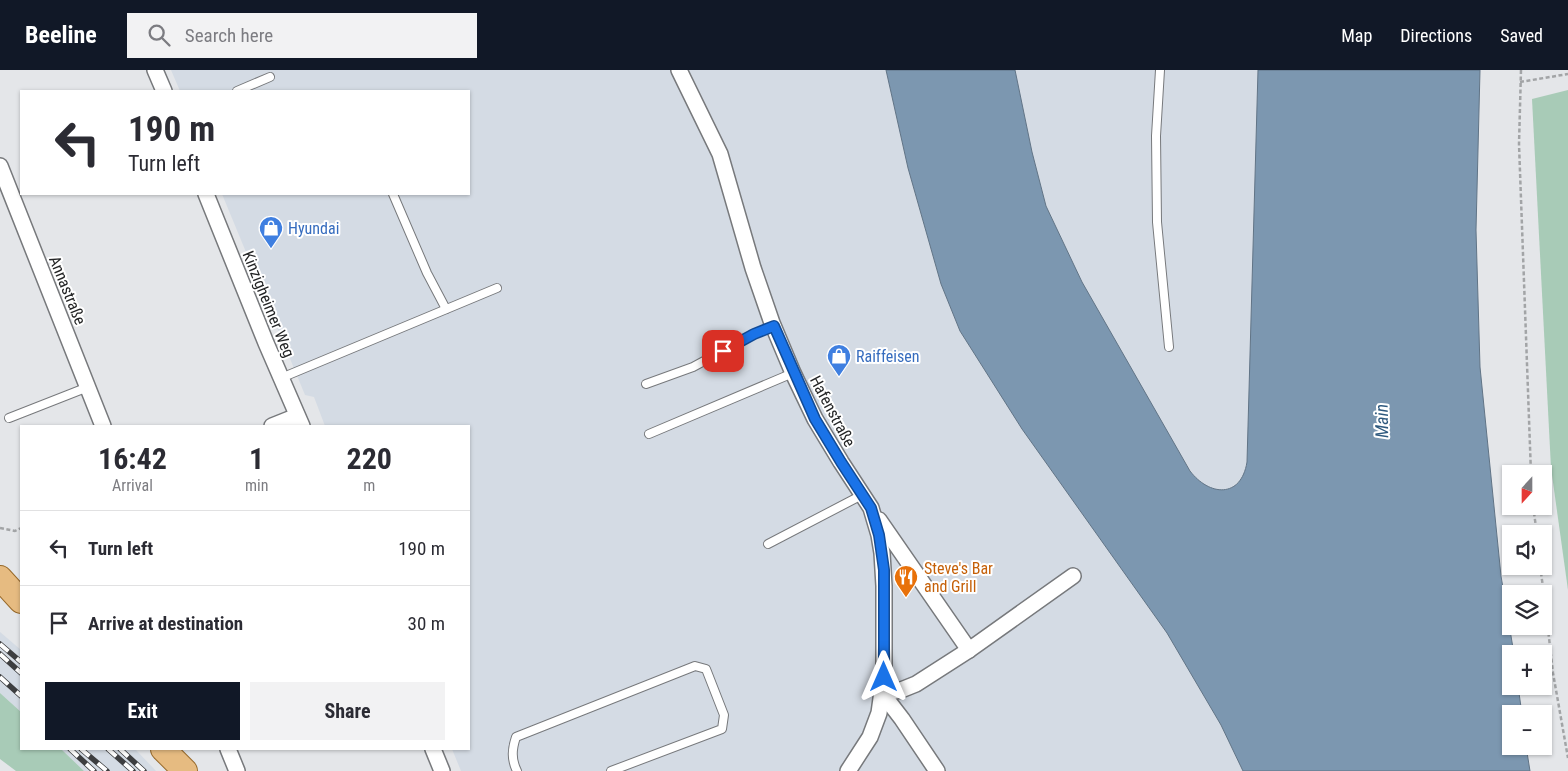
<!DOCTYPE html>
<html lang="en">
<head>
<meta charset="utf-8">
<style>
	:root { --surface:#fff; --page:#f2f2f3; --text:#2b2b33; --muted:#7c7c81; --line:#e1e1e2; --accent:#111827 }
	body { margin:0; font-family:"Roboto Condensed",sans-serif; background:var(--page); color:var(--text); height:100vh; display:flex; flex-direction:column; font-size:19px; white-space:nowrap }
	* { box-sizing:border-box; margin:0 }
	p { font-size:16px; color:var(--muted) }
	.icon { flex:none; width:28px; height:28px; fill:none; stroke:currentColor; stroke-width:2; stroke-linecap:round; stroke-linejoin:round }
	.map { position:relative; flex:1; overflow:hidden }
	.panel { position:absolute; left:20px; top:355px; width:450px; height:325px; display:flex; flex-direction:column; background:var(--surface); border-radius:0px; box-shadow:0 1px 4px #0004 }
	.panel>* { flex:none }
	.guide { position:absolute; left:20px; top:20px; width:450px; height:105px; border-radius:0px; box-shadow:0 1px 4px #0004; background:#fff; color:var(--text); overflow:hidden }
	.needle { width:32px; rotate:201deg }
	.tools { position:absolute; left:1502px; top:395px; display:grid; gap:10px }
	.tools a { display:grid; place-items:center; width:50px; height:50px; border-radius:0px; background:var(--surface); box-shadow:0 1px 4px #0004; font-size:25px }
	.pin { position:absolute; display:grid; place-items:center; width:42px; height:42px; color:#fff; margin:-21px; border-radius:10px; box-shadow:0 2px 8px #0006 }
	.me { position:absolute; width:55px; margin:-28px; rotate:0deg; stroke-linejoin:round; filter:drop-shadow(0 0 4px #0008) }
	.turn { display:flex; align-items:center; gap:18px; height:105px; padding:0 25px; font-size:22px }
	.turn .icon { width:65px; height:65px; stroke-width:2.5 }
	.turn b { display:block; font-size:35px; line-height:42px }
	.eta { display:flex; justify-content:space-evenly; align-items:center; height:85px; text-align:center }
	.eta b { font-size:30px; font-weight:700; line-height:35px }
	.action { display:flex; gap:10px; margin-top:auto; padding:10px 25px }
	.action a { flex:1; height:58px; border-radius:0px; background:var(--accent); color:#fff; font-size:20px; font-weight:700; line-height:58px; text-align:center }
	.action a+a { background:var(--page); color:var(--text) }
	ul { padding:0; list-style:none }
	li { display:flex; align-items:center; gap:15px; height:75px; padding:0 25px; border-top:1px solid var(--line) }
	li div { flex:1 }
	li b { display:block; font-size:19px }
	li em { font-style:normal }
	header { display:flex; align-items:center; gap:30px; box-sizing:border-box; height:70px; padding:0 25px; background:var(--accent); color:#fff }
	header strong { font-size:24px }
	nav { display:flex; gap:28px; margin-inline-start:auto; font-size:18px }
	.search { width:350px; height:45px; background:var(--page); display:flex; align-items:center; gap:12px; box-sizing:border-box; padding:0 18px; border-radius:0px; color:var(--muted); font-size:19px }
	.map>svg:first-child { display:block }
	.built { fill:#d4dbe4 }
	.green { fill:#a8cbb7 }
	.water { fill:#7c97b0; stroke:#617486 }
	.lines { fill:none; stroke-linecap:round; stroke-linejoin:round }
	.service-casing { stroke:#77797c; stroke-width:10 }
	.minor-casing { stroke:#77797c; stroke-width:18 }
	.primary-casing { stroke:#97692a; stroke-width:26 }
	.path { stroke:#a2a4a6; stroke-width:2.5; stroke-dasharray:4 2.5; stroke-linecap:butt }
	.service { stroke:#fff; stroke-width:8 }
	.minor { stroke:#fff; stroke-width:15 }
	.primary { stroke:#e6bb81; stroke-width:24 }
	.rail-casing { stroke:#3d3e40; stroke-width:5.5 }
	.rail { stroke:#fff; stroke-width:4; stroke-dasharray:11; stroke-linecap:butt }
	.route-casing { stroke:#114b97; stroke-width:12 }
	.route { stroke:#1a73e8; stroke-width:9 }
	.labels { text-anchor:middle; stroke-width:4; stroke-linejoin:round; paint-order:stroke }
	.shop-label { font-size:16px; fill:#366cbe; stroke:#fff; text-anchor:start }
	.street-label { font-size:16px; fill:#232425; stroke:#fff }
	.food-label { font-size:16px; fill:#c56008; stroke:#fff; text-anchor:start }
	.water-label { font-size:18px; font-style:italic; fill:#2e597e; stroke:#fff }
</style>
</head>
<body>
<header>
<strong>Beeline</strong>
<div class="search"><svg class="icon" aria-label="search" viewBox="0 0 24 24"><circle cx="10" cy="10" r="6"/><path d="M15 15l6 6"/></svg>Search here</div>
<nav><a>Map</a><a>Directions</a><a>Saved</a></nav>
</header>
<div class="map">
<svg width="1568" height="701" viewBox="0 0 1568 701">
	<rect width="100%" height="100%" fill="#e4e6e9"/>
	<!-- built -->
	<g class="built">
		<path d="M171 0H886L908 98 941 214 960 261 1022 359 1167 563 1221 655 1243 701H461L452 679H469V356H325L314 327 305 325 222 124H469V21H180Z"/>
		<path d="M1015 0H1258L1248 385 1244 406 1232 417 1226 420 1211 418 1205 415 1195 408 1168 363 1082 212 1046 135 1032 82Z"/>
		<path d="M0 562 21 580V642L0 623Z"/>
		<path d="M61 679H135L156 701H84Z"/>
	</g>
	<!-- green -->
	<g class="green">
		<path d="M1568 20V520L1551 398 1532 29Z"/>
		<path d="M0 623 21 642V679H61L84 701H16L0 689Z"/>
	</g>
	<!-- water -->
	<path class="water" d="M886 0H1015L1032 82 1046 136 1082 212 1190 401C1209 426 1241 429 1247 392L1258 0H1480L1476 160 1480 297 1501 506 1514 584H1511V616H1518L1522 644H1511V676H1526L1530 701H1243L1221 655 1167 563 1022 359 960 261 941 214 908 98Z"/>
	<g class="lines">
		<!-- service casing -->
		<g class="service-casing">
			<g id="service">
				<path d="M1160 0 1156 66 1157 152 1169 277"/>
				<path d="M237 21 270 7"/>
				<path d="M393 124 427 203 446 239"/>
				<path d="M281 308 497 218"/>
				<path d="M646 314 693 297 754 264 774 256"/>
				<path d="M9 348 88 317"/>
				<path d="M649 364 793 303"/>
				<path d="M768 474 862 425"/>
				<path d="M517 701C511 689 512 679 516 667L695 596 706 599 724 645 722 659 611 701"/>
			</g>
		</g>
		<!-- minor casing -->
		<g class="minor-casing">
			<g id="minor">
				<path d="M155 0 164 21"/>
				<path d="M679 0 720 84 753 198 772 253 793 303 815 349 841 392 871 438 879 465 882 483 884 516V607L879 643 870 667 848 701"/>
				<path d="M0 96 103 356"/>
				<path d="M206 124 266 273 302 356"/>
				<path d="M272 356 297 346"/>
				<path d="M879 450 969 580"/>
				<path d="M882 623 901 620 916 614 969 580 1073 506"/>
				<path d="M882 623 902 649 937 701"/>
				<path d="M228 679 237 701"/>
				<path d="M433 679 442 701"/>
			</g>
		</g>
		<!-- primary casing -->
		<g class="primary-casing">
			<g id="primary">
				<path d="M0 508 21 531"/>
				<path d="M163 679 185 701"/>
			</g>
		</g>
		<!-- path -->
		<g class="path">
			<path d="M1521 0 1519 74 1531 404"/>
			<path d="M1520 12 1568 4"/>
			<path d="M1533 436 1537 464"/>
			<path d="M0 458 15 461 21 458"/>
			<path d="M1540 496 1544 524"/>
			<path d="M1544 524 1553 603 1568 688"/>
		</g>
		<!-- service -->
		<use href="#service" class="service"/>
		<!-- minor -->
		<use href="#minor" class="minor"/>
		<!-- primary -->
		<use href="#primary" class="primary"/>
		<!-- rail casing -->
		<g class="rail-casing">
			<g id="rail">
				<path d="M0 574 21 592"/>
				<path d="M0 584 21 603"/>
				<path d="M0 607 21 626"/>
				<path d="M70 679 94 701"/>
				<path d="M81 679 107 701"/>
				<path d="M108 679 133 701"/>
				<path d="M120 679 144 701"/>
			</g>
		</g>
		<!-- rail -->
		<use href="#rail" class="rail"/>
	</g>
	<g class="lines">
		<!-- route casing -->
		<g class="route-casing">
			<path id="route" d="M723 281 754 264 774 256 815 349 841 392 871 438 879 465 884 500V607"/>
		</g>
		<!-- route -->
		<use href="#route" class="route"/>
	</g>
	<!-- icons -->
	<defs>
		<g id="shop-pin" transform="scale(1.25)"><path d="M0 17L-7.5 6A9.5 9.5 0 1 1 7.5 6Z" fill="#3f7fe0" stroke="#fff"/><path d="M-5-2.5h2.3a2.7 3.5 0 0 1 5.4 0H5L5.5 6h-11ZM-1.5-2.5h3a1.5 2.3 0 0 0-3 0Z" fill="#fff"/></g>
		<g id="restaurant-pin" transform="scale(1.25)"><path d="M0 17L-7.5 6A9.5 9.5 0 1 1 7.5 6Z" fill="#e8710a" stroke="#fff"/><path d="M-5-6h1v4h1v-4h1v4h1v-4h1v5L-1.5 .5V6h-2V.5L-5-1ZM5-6V6H3V1.5H1.5Q1.5-4 5-6Z" fill="#fff"/></g>
	</defs>
	<g fill-rule="evenodd">
		<use href="#shop-pin" x="271" y="158"/>
		<use href="#shop-pin" x="839" y="286"/>
		<use href="#restaurant-pin" x="906" y="507"/>
	</g>
	<g class="labels">
		<!-- shop labels -->
		<g class="shop-label">
			<text x="288" y="164">Hyundai</text>
			<text x="856" y="292">Raiffeisen</text>
		</g>
		<!-- street labels -->
		<g class="street-label">
			<text transform="translate(68 220) rotate(68)" y="6">Annastraße</text>
			<text transform="translate(269 234) rotate(68)" y="6">Kinzigheimer Weg</text>
			<text transform="translate(833 341) rotate(62)" y="6">Hafenstraße</text>
		</g>
		<!-- food labels -->
		<g class="food-label">
			<text x="924" y="504">Steve's Bar<tspan x="924" dy="18">and Grill</tspan></text>
		</g>
		<!-- water labels -->
		<g class="water-label">
			<text transform="translate(1382 351) rotate(-91)" y="6">Main</text>
		</g>
	</g>
</svg>
<div class="tools">
<a><svg class="needle" viewBox="-14 -14 28 28"><path d="M0-13l5 13h-10z" fill="#e53935"/><path d="M0 13l5-13h-10z" fill="#7c7c81"/></svg></a>
<a><svg class="icon" aria-label="sound" viewBox="0 0 24 24"><path d="M4 9h4l5-4v14l-5-4H4zM17 9q2 3 0 6"/></svg></a>
<a><svg class="icon" aria-label="layers" viewBox="0 0 24 24"><path d="M12 4l9 5-9 5-9-5zM3 14l9 5 9-5"/></svg></a>
<a>+</a>
<a>−</a>
</div>
<div class="pin" style="left:723px;top:281px;background:#d93025"><svg class="icon" aria-label="arrive" viewBox="0 0 24 24"><path d="M6 21V4h12l-3 4 3 4H6"/></svg></div>
<svg class="me" style="left:884px;top:607px" viewBox="-20 -20 40 40"><path d="M0-17L14 15 0 8-14 15z" fill="#1a73e8" stroke="#fff" stroke-width="4"/></svg>
<div class="guide">
<div class="turn"><svg class="icon" aria-label="left" viewBox="0 0 24 24"><path d="M17 20v-9H6M10 6l-5 5 5 5"/></svg><div><b>190 m</b>Turn left</div></div>
</div>
<section class="panel">
<div class="eta">
<div><b>16:42</b><p>Arrival</p></div>
<div><b>1</b><p>min</p></div>
<div><b>220</b><p>m</p></div>
</div>
<ul>
<li><svg class="icon" aria-label="left" viewBox="0 0 24 24"><path d="M17 20v-9H6M10 6l-5 5 5 5"/></svg><div><b>Turn left</b></div><em>190 m</em></li>
<li><svg class="icon" aria-label="arrive" viewBox="0 0 24 24"><path d="M6 21V4h12l-3 4 3 4H6"/></svg><div><b>Arrive at destination</b></div><em>30 m</em></li>
</ul>
<div class="action"><a>Exit</a><a>Share</a></div>
</section>
</div>
</body>
</html>
